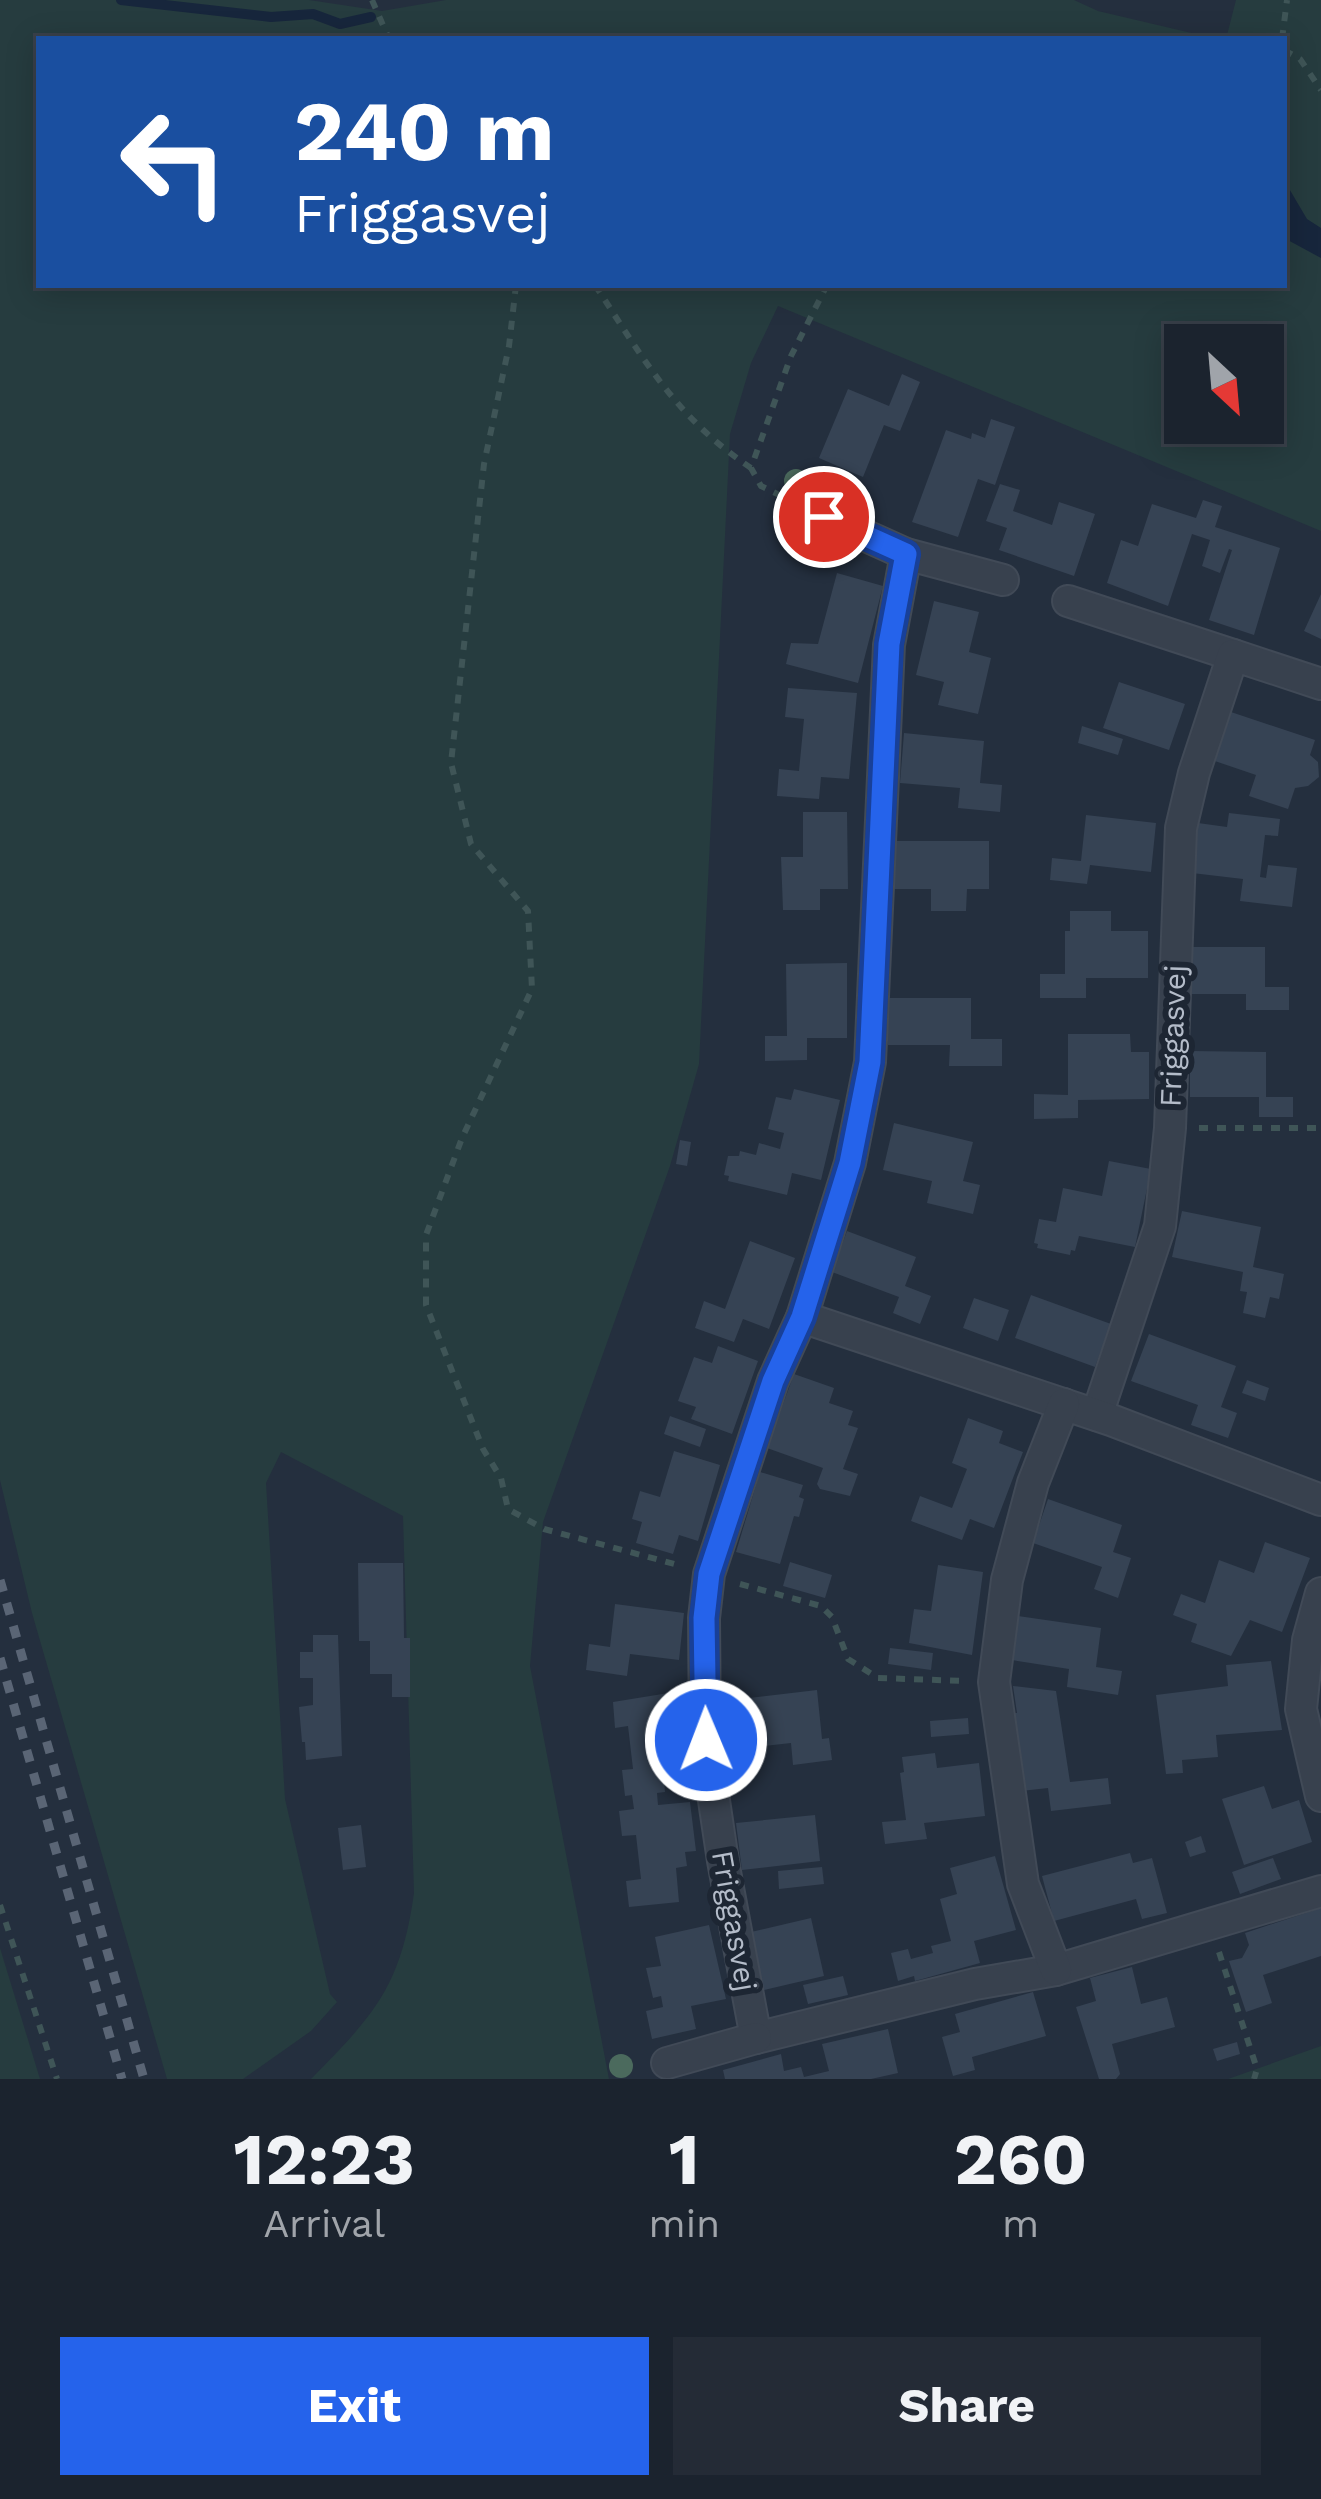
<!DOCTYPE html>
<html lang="en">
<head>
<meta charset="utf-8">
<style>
	:root { --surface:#1b232e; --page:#242b36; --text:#f1f3f6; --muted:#a0a4aa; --line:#39404a; --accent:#2563eb }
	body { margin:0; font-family:"Work Sans",sans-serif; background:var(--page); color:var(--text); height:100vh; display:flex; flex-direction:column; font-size:45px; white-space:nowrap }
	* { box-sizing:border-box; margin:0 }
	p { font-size:39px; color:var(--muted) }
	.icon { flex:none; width:66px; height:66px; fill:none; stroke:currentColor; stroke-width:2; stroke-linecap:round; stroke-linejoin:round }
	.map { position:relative; height:2079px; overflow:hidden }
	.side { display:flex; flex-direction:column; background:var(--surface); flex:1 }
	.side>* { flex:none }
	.guide { position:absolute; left:36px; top:36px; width:1251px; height:252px; border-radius:0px; box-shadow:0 6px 30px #0003,0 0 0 3px var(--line); background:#1a4fa0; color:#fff; overflow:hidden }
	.needle { width:78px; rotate:154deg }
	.fabs { position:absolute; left:1164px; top:324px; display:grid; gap:24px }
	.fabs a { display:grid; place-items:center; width:120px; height:120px; border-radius:0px; background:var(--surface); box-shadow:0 6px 30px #0003,0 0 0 3px var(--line); font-size:60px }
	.pin { position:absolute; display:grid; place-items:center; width:102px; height:102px; color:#fff; margin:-51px; border:6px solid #fff; border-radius:50%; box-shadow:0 3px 12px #0007 }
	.me { position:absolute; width:132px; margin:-66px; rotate:359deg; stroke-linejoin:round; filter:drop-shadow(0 0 9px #0008) }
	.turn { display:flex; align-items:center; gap:42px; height:252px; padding:0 60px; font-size:54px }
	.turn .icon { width:156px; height:156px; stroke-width:2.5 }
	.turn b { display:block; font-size:84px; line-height:102px }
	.eta { display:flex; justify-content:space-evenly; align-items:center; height:204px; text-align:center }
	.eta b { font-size:72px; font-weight:700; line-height:84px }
	.cta { display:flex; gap:24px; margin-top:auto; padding:24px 60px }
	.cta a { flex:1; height:138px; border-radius:0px; background:var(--accent); color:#fff; font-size:48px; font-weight:700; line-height:138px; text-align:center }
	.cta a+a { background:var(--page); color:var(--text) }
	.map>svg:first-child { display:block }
	.green { fill:#263c3f; fill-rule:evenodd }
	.water { fill:#17263c }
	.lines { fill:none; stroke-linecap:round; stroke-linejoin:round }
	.stream { stroke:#17263c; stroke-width:10 }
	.building { fill:#364354 }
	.street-casing { stroke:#414a57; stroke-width:34 }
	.path { stroke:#3f5557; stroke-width:6; stroke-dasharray:9 9; stroke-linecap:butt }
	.street { stroke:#38414e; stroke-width:30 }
	.rail { stroke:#5a6575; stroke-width:9; stroke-dasharray:12 12; stroke-linecap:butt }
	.tree { fill:#4b6a5d }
	.route-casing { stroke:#184099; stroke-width:30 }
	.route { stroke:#2563eb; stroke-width:21 }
	.labels { text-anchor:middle; stroke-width:12; stroke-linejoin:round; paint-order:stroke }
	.street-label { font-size:30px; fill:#b4bcc9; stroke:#1d2633 }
</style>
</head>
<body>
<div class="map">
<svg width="1321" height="2079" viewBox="0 0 1321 2079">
	<rect width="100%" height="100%" fill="#242f3e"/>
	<!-- green -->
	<g class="green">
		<path d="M0 0H309L382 11 446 0H1074L1098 11 1217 39H39V285H1284V39H1226L1236 0H1321V531L778 306 751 363 730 434 699 1064 670 1166 543 1522 530 1666 609 2079H311C375 2014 401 1986 414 1893L403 1516 281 1452 266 1483 285 1799 330 1994 337 2002 311 2031 243 2079H167L32 1613 0 1480ZM1185 345H1263V423H1185Z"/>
		<path d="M0 1948 40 2079H0Z"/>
		<path d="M1321 2046V2079H1228Z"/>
	</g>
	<!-- water -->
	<path class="water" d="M1284 180 1307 219 1321 228V258L1284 238Z"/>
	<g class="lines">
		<!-- stream -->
		<path class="stream" d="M121 0 271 17 313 14 340 24 371 17"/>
	</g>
	<!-- building -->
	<g class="building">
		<path d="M902 374 920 382 900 431 884 425 863 477 819 458 848 389 889 406Z"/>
		<path d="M991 419 1015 427 995 485 978 479 958 537 912 522 946 430 971 439 972 433 985 438Z"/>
		<path d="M1000 484 1020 490 1013 511 1052 525 1059 502 1095 514 1074 576 999 550 1007 528 986 521Z"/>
		<path d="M1203 500 1222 506 1215 527 1280 548 1254 635 1209 620 1232 550 1229 549 1220 573 1202 566 1210 540 1192 534 1168 606 1107 583 1121 540 1138 546 1152 504 1196 518Z"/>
		<path d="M837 573 883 586 858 683 786 664 791 643 818 644Z"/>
		<path d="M1321 594V639L1304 631Z"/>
		<path d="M934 601 979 612 969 652 991 658 978 714 938 705 944 682 916 675Z"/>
		<path d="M1119 682 1185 704 1169 750 1103 728Z"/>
		<path d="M788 688 857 693 849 779 821 777 819 799 777 796 779 769 799 771 804 719 785 717Z"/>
		<path d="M1225 710 1315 740 1310 755 1318 762 1319 777 1308 786 1295 788 1288 809 1249 796 1256 775 1209 759Z"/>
		<path d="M1082 726 1123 739 1118 755 1078 743Z"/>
		<path d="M904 733 984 741 980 783 1002 785 1000 812 958 808 960 788 900 783Z"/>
		<path d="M803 812H847L848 889H820V910H783L781 857H803Z"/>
		<path d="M1229 813 1280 819 1278 836 1265 835 1260 877 1266 878 1268 865 1297 868 1292 907 1240 901 1243 879 1192 873 1198 823 1227 827Z"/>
		<path d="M1086 815 1156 823 1151 872 1090 865 1087 884 1050 880 1052 858 1081 861Z"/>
		<path d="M894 841H989V889H967L966 911H931V889H894Z"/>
		<path d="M1070 911H1111V931H1148V978H1086V998H1040V974H1065V931H1070Z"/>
		<path d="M1190 947H1265V987H1289V1010H1246V994H1190Z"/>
		<path d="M847 963V1038H807V1060L765 1061V1036H787L786 964Z"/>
		<path d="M888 998H971V1039H1002V1066H949L950 1045H888Z"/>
		<path d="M1068 1034H1130L1131 1052H1149V1099L1078 1100V1118L1034 1119V1094L1068 1095Z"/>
		<path d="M1190 1051 1266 1052V1097H1293V1117H1259V1097H1190Z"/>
		<path d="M794 1089 840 1100 821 1180 792 1173 787 1195 728 1181 729 1176 724 1175 728 1156H739L740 1151 756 1155 759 1143 780 1149 784 1133 768 1129 776 1097 791 1100Z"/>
		<path d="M894 1123 973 1142 963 1181 980 1185 973 1214 927 1203 932 1181 883 1170Z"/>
		<path d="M680 1140 691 1142 687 1166 676 1164Z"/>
		<path d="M1109 1161 1151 1169 1135 1247 1079 1236 1075 1251 1071 1250 1070 1255 1037 1248 1038 1244 1034 1243 1039 1219 1056 1222 1063 1188 1102 1196Z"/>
		<path d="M1182 1211 1261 1227 1253 1267 1284 1274 1279 1299 1270 1297 1265 1318 1243 1313 1247 1292 1240 1291 1243 1272 1172 1257Z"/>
		<path d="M847 1231 916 1257 905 1286 931 1296 920 1324 893 1313 899 1297 832 1272Z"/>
		<path d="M750 1241 795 1258 769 1329 743 1319 734 1342 695 1328 704 1301 725 1309Z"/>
		<path d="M1031 1295 1111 1324 1095 1367 1015 1338Z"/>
		<path d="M974 1298 1009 1310 998 1341 963 1328Z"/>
		<path d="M1149 1334 1236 1366 1221 1407 1237 1413 1228 1438 1191 1425 1198 1405 1131 1381Z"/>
		<path d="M718 1346 758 1361 732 1434 691 1419 696 1407 678 1401 694 1357 712 1363Z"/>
		<path d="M794 1374 834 1388 829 1403 853 1411 848 1425 858 1428 843 1469 858 1474 850 1496 820 1489 817 1484 823 1468 767 1448Z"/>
		<path d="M1247 1380 1269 1388 1265 1401 1242 1393Z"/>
		<path d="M670 1416 706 1429 700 1447 664 1434Z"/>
		<path d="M968 1418 1003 1431 999 1443 1023 1452 994 1528 970 1519 962 1540 911 1521 920 1496 952 1508 967 1469 952 1463Z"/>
		<path d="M674 1451 720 1465 698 1541 679 1535 673 1554 636 1543 642 1522 632 1519 640 1491 660 1497Z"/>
		<path d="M760 1472 803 1485 799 1497 804 1499 799 1517 794 1516 780 1564 736 1552Z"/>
		<path d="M1048 1499 1122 1525 1113 1552 1131 1558 1118 1598 1094 1589 1102 1567 1033 1543Z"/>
		<path d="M1265 1542 1310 1558 1282 1632 1250 1620 1231 1656 1191 1642 1197 1624 1173 1615 1181 1594 1205 1603 1219 1560 1254 1573Z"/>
		<path d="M790 1562 832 1575 825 1598 783 1586Z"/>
		<path d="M358 1563H403L404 1638H410V1697H392V1674H370V1641H359Z"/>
		<path d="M938 1565 983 1572 972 1655 909 1643 914 1609 931 1611Z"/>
		<path d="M615 1604 684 1613 679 1660 630 1654 627 1676 586 1670 589 1644 610 1647Z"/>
		<path d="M1018 1616 1101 1628 1096 1667 1122 1671 1118 1695 1067 1687 1069 1669 1012 1660Z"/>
		<path d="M313 1635H338L342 1756 306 1760 305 1742H302L299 1707 313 1705V1678H300V1652H313Z"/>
		<path d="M890 1648 933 1653 931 1670 888 1664Z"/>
		<path d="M1271 1661 1282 1730 1216 1735 1218 1757 1182 1760 1183 1773 1166 1774 1156 1695 1228 1686 1226 1665Z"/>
		<path d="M1013 1686 1056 1691 1070 1782 1108 1778 1111 1804 1051 1811 1048 1788 1021 1791 1012 1713H1017Z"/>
		<path d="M817 1690 822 1739 829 1738 832 1760 793 1765 791 1743 728 1750 723 1701Z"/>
		<path d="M681 1691 689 1766 663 1769 665 1792 657 1793 658 1805 690 1802 696 1851 685 1852 687 1866 676 1868 679 1902 629 1907 626 1881 641 1879 636 1835 622 1836 619 1811 634 1809 632 1795 625 1796 622 1770 633 1769 628 1726 615 1728 613 1702Z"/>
		<path d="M968 1718 969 1734 931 1737 930 1721Z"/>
		<path d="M935 1753 937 1768 979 1763 985 1816 924 1823 927 1839 885 1844 882 1822 906 1820 900 1773 904 1772 902 1757Z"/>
		<path d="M1264 1786 1272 1809 1299 1800 1312 1842 1244 1865 1222 1799Z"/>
		<path d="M815 1815 820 1861 742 1870 736 1823Z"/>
		<path d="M361 1825 366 1867 343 1870 338 1828Z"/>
		<path d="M1201 1836 1206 1852 1190 1857 1185 1842Z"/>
		<path d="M1130 1853 1133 1863 1152 1858 1167 1913 1142 1919 1136 1899 1054 1921 1042 1876Z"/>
		<path d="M995 1856 1016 1930 974 1941 980 1963 915 1981 914 1976 898 1981 891 1953 908 1949 911 1959 933 1953 931 1946 951 1941 940 1899 957 1894 950 1868Z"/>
		<path d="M1273 1858 1281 1879 1240 1894 1232 1872Z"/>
		<path d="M822 1867 824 1884 779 1889 778 1871Z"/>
		<path d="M1321 1908V1956L1263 1975 1272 2003 1246 2012 1229 1961 1242 1958 1249 1945 1245 1933Z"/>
		<path d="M811 1918 824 1976 764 1990 751 1932Z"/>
		<path d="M709 1925 726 1999 691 2006 696 2029 652 2039 646 2011 663 2007 661 1996 653 1998 646 1968 661 1966 655 1937Z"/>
		<path d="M1132 1967 1141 2004 1167 1997 1175 2027 1112 2044 1120 2074 1116 2079H1099L1076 2007 1096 2001 1090 1978Z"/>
		<path d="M843 1976 848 1995 808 2004 803 1985Z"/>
		<path d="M1033 1992 1046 2036 972 2057 975 2070 953 2076 942 2037 960 2032 955 2014Z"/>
		<path d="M888 2029 898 2073 871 2079H725L723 2070 781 2054 784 2071 801 2067 804 2077 829 2071 822 2044Z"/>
		<path d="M1237 2042 1240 2054 1217 2061 1213 2049Z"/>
	</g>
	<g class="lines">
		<!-- street casing -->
		<g class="street-casing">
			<g id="street">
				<path d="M824 517 906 554"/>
				<path d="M1068 601 1233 655"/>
				<path d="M802 1317 850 1163 870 1062 889 645 906 554 1003 580"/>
				<path d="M1097 1415 1160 1226 1170 1128 1181 828 1194 773 1233 655 1321 684"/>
				<path d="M1321 1500 1111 1420 802 1317 773 1381 709 1574 704 1618 705 1740 723 1861 756 2038 975 1984 1056 1970 1321 1891"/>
				<path d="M1321 1593 1308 1640 1301 1709 1321 1796"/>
				<path d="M1056 1970 1023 1884 994 1682 1007 1580 1033 1483 1064 1404"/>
				<path d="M667 2063 756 2038"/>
			</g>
		</g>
		<!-- path -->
		<g class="path">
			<path d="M372 0 389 39"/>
			<path d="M1282 39 1287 0"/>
			<path d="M1284 50 1300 59 1321 90"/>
			<path d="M516 285 509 346 484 464 451 763 471 844 528 911 532 989 462 1138 426 1235V1305L483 1449 501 1478 508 1509 544 1529 682 1566"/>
			<path d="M595 285C643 358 676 418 751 468"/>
			<path d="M798 504 761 486 751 468 791 356 827 285"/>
			<path d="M1199 1128H1321"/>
			<path d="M740 1584 821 1606 832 1617 848 1659 878 1678 966 1681"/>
			<path d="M0 1905 57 2079"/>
			<path d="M1219 1952 1257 2069 1254 2079"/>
		</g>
		<!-- street -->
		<use href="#street" class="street"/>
		<!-- rail -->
		<g class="rail">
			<path d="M0 1580 144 2079"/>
			<path d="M0 1658 122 2079"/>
		</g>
	</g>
	<!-- trees -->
	<g class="tree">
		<circle cx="796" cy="481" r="12"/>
		<circle cx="621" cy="2066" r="12"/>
	</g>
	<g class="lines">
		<!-- route casing -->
		<g class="route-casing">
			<path id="route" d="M706 1740 704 1618 709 1574 773 1381 802 1317 838 1202 850 1163 870 1062 889 644 906 554 824 517"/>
		</g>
		<!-- route -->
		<use href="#route" class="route"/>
	</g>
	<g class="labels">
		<!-- street labels -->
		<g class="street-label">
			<text transform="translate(1173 1036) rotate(-88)" y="10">Friggasvej</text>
			<text transform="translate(734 1921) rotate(80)" y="10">Friggasvej</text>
		</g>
	</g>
</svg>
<div class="fabs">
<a><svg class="needle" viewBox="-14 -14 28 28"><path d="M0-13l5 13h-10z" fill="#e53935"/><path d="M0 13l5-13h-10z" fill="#a0a4aa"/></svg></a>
</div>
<div class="pin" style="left:824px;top:517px;background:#d93025"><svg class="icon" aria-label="arrive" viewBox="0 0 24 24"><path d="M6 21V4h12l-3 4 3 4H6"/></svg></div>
<svg class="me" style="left:706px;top:1740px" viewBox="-20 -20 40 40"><circle r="17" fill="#2563eb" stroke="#fff" stroke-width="3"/><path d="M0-11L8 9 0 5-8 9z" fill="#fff"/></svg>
<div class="guide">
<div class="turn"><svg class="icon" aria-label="left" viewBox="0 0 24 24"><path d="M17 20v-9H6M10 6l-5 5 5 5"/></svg><div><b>240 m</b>Friggasvej</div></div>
</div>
</div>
<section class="side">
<div class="eta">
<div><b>12:23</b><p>Arrival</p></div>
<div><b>1</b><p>min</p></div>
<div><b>260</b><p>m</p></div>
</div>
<div class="cta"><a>Exit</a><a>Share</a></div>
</section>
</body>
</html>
